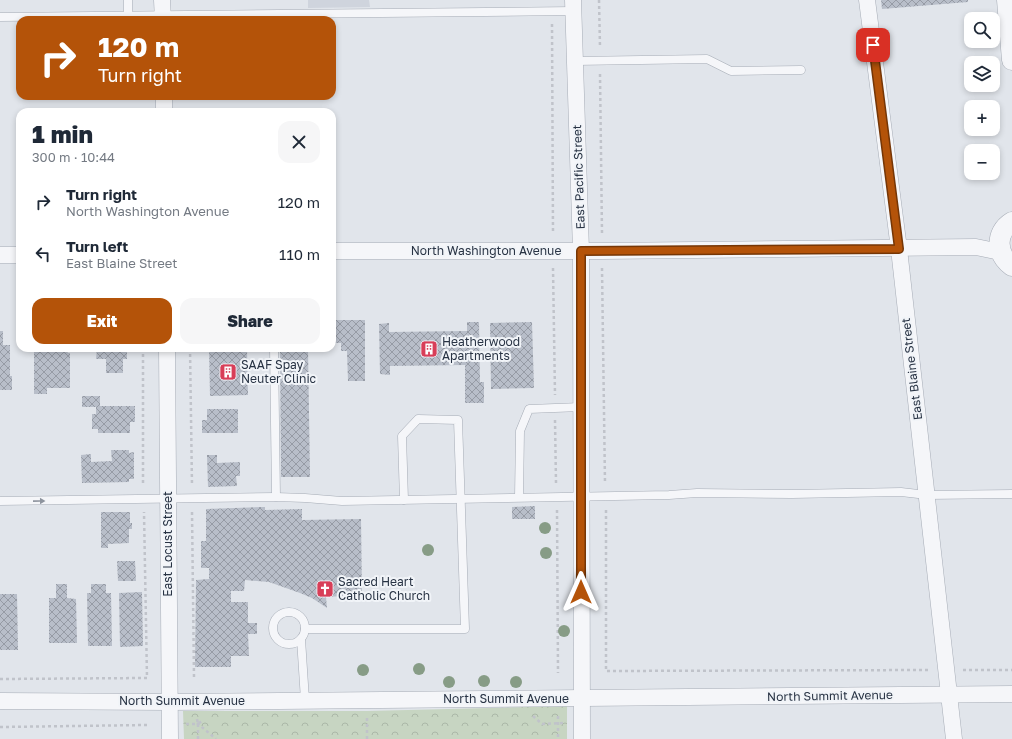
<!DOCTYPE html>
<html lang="en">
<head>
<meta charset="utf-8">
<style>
	:root { --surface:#fff; --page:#f6f6f7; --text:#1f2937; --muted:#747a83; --accent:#b45309 }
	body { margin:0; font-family:"Golos Text",sans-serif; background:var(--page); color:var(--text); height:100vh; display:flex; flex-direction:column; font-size:15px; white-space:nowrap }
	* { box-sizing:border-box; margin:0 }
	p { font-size:13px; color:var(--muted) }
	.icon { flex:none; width:22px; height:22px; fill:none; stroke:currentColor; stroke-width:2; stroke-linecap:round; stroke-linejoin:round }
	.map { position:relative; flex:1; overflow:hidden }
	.sheet { position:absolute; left:16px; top:108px; width:320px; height:244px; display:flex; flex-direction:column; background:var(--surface); border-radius:12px; box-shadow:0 2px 6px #0003 }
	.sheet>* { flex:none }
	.guide { position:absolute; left:16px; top:16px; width:320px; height:84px; border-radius:12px; box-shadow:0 2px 6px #0003; background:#b45309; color:#fff; overflow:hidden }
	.controls { position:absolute; left:964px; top:12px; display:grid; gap:8px }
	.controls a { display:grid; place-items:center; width:36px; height:36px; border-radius:8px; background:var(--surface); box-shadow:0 2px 6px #0003; font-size:20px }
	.pin { position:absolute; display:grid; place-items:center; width:34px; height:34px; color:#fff; margin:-17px; border-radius:8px; box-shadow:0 2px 6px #0006 }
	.me { position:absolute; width:44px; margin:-22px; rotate:0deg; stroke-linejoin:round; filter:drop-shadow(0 0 3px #0008) }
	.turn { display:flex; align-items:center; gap:14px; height:84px; padding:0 16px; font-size:18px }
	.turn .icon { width:52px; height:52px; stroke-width:2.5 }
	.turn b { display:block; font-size:28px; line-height:34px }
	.round { display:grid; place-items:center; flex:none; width:42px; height:42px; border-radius:12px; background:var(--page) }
	.summary { display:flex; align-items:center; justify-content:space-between; height:68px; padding:0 16px }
	h1 { font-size:24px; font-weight:800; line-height:30px }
	.action { display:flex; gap:8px; margin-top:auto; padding:8px 16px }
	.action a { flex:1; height:46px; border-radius:12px; background:var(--accent); color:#fff; font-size:16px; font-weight:800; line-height:46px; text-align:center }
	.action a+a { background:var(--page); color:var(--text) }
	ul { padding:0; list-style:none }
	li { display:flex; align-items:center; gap:12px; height:52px; padding:0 16px }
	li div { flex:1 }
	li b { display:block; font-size:15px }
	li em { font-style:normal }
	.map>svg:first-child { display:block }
	.built { fill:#cfd4dd }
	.park { fill:url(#park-crowns) }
	.building { fill:url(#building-cross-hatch) }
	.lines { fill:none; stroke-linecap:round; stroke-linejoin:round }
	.service-casing { stroke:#a6acb6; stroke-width:9 }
	.minor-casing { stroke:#a6acb6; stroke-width:17 }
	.tertiary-casing { stroke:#a6acb6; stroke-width:21 }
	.path { stroke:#c0c3ca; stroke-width:2.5; stroke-dasharray:3 3; stroke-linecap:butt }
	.service { stroke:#f5f6f9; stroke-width:8 }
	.minor { stroke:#f5f6f9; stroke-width:16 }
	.tertiary { stroke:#f5f6f9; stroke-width:20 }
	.tree { fill:#879c86 }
	.oneway { fill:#8e949e }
	.route-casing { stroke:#753606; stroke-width:10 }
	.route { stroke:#b45309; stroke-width:7 }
	.labels { text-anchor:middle; stroke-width:4; stroke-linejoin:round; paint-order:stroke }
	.street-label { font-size:12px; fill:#283344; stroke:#f1f4f8 }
	.poi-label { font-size:12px; fill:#283344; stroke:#f1f4f8; text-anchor:start }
</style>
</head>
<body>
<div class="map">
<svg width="1012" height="739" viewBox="0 0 1012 739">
	<defs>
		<pattern id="park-crowns" width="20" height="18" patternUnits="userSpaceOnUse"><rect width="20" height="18" fill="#c7d5c2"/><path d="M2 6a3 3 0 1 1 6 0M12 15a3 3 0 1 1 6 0" fill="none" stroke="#abb7a8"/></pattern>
		<pattern id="building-cross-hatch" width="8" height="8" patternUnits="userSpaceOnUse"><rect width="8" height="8" fill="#b8bec9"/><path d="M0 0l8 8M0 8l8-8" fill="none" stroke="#969ba5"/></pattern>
	</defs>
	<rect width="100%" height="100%" fill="#e1e5eb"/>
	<!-- built -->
	<path class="built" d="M308 0H369L370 7 308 8Z"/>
	<!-- park -->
	<path class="park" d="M567 706V739H184L183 711H367Z"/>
	<!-- building -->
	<g class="building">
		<path d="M881 0H968V2L882 9Z"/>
		<path d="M332 320H365V381H348L347 351H341V343H332Z"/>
		<path d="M467 322H479L480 382H484V403H465V365L390 366V375L380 374 379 324 389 323V332L467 331Z"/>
		<path d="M532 322 534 388 491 389 490 323Z"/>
		<path d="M0 331H3V345H10V376H12V390H0Z"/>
		<path d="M34 348H80V351H67L68 353H70V388H47V394H34Z"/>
		<path d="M97 348H127V359H123V373H106V359H96Z"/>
		<path d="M209 348H247L248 395 210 396Z"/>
		<path d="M280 348H308L310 477H281Z"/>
		<path d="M82 396H100V406H135V422H130V433H98V429H92V414H96V407H82Z"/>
		<path d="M207 409H238V433H202V420H207Z"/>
		<path d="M111 450H129V453L134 452V479H129V482L82 483 81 455 91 454V462L112 461Z"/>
		<path d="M207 455H217V463L240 462V476H236L237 486 208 487Z"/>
		<path d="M535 506V519H512V507Z"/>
		<path d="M265 507V510L302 509V520L361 519 362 595 326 597 327 608 312 598 300 593 269 582 245 580 244 591H231V602H248V623H257V634H248L249 656H231V667H195L196 580 209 579V568H201V541H206V509Z"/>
		<path d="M101 512H130V523H132V529H129V543L108 544V548H101Z"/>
		<path d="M117 561H135L136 581H118Z"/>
		<path d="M56 584H67V598L76 599 77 643H49V598H56Z"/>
		<path d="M91 584H106V593H111L112 646H88L87 593H91Z"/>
		<path d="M142 592 143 646 120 647 119 593Z"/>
		<path d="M0 594H17L18 650H0Z"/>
	</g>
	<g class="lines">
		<!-- service casing -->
		<g class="service-casing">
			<g id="service">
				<path d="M128 0V16"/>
				<path d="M0 17 574 11"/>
				<path d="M575 61 707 59 731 71 801 70"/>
				<path d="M274 348 276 497"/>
				<path d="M519 497 520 431 529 409 581 407"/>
				<path d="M0 501 276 497 305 498 342 501 669 495 697 493 792 494 901 492 927 495 1012 494"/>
				<circle cx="289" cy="628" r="16"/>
				<path d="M305 629H465L458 420 418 419 402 436 404 500"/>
				<path d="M301 639 305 700"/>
			</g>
		</g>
		<!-- minor casing -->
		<g class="minor-casing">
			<g id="minor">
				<path d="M162 0 163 20"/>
				<path d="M573 0 581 251 582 739"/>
				<path d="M867 0 899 249 954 739"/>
				<path d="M164 96V112"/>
				<path d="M332 251H602L976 247 1000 252"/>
				<path d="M0 255H20"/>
				<path d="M167 348 170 739"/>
				<path d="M0 701 169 702 1012 694"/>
			</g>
		</g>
		<!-- tertiary casing -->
		<g class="tertiary-casing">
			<g id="tertiary">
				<path d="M1007 0 1012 60"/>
				<path d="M1012 222C994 233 997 255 1012 266"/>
			</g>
		</g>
		<!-- path -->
		<g class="path">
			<path d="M599 0 600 47"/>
			<path d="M552 24 553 233"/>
			<path d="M600 74 602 233"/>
			<path d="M553 268 555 395"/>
			<path d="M602 268 605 483"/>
			<path d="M143 348V485"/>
			<path d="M190 348 192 485"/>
			<path d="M555 420 556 483"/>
			<path d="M557 510 558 673"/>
			<path d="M606 510V671L928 670"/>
			<path d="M192 512 194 677"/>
			<path d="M963 670H1012"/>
			<path d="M0 679 147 678 144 512"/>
			<path d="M533 716 542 724 565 723"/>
			<path d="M558 716V739"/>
			<path d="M197 719 198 724 203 720"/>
			<path d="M197 723 216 739"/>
			<path d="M186 724H198V739"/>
			<path d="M0 727 147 725"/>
			<path d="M367 739V717"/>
		</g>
		<!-- service -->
		<use href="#service" class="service"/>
		<!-- minor -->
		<use href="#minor" class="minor"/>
		<!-- tertiary -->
		<use href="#tertiary" class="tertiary"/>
	</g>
	<!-- trees -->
	<g class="tree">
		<circle cx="545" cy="528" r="6"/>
		<circle cx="428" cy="550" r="6"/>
		<circle cx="546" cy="553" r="6"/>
		<circle cx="564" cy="631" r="6"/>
		<circle cx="419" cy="669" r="6"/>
		<circle cx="363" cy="670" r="6"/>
		<circle cx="484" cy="681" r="6"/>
		<circle cx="449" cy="682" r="6"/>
		<circle cx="516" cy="682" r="6"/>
	</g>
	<!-- one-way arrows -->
	<defs><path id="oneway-solid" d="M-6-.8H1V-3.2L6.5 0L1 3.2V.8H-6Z"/></defs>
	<use class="oneway" href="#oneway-solid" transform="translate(39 501) rotate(-1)"/>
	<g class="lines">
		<!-- route casing -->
		<g class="route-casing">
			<path id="route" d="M581 592V251L899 249 873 45"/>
		</g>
		<!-- route -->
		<use href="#route" class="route"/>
	</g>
	<!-- icons -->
	<defs>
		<g id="building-square" transform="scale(0.9)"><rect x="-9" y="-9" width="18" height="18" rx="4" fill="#d83e58" stroke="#f1f4f8"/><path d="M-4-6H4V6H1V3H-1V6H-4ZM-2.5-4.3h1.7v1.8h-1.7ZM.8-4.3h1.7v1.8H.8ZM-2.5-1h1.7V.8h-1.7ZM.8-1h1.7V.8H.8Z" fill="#fff"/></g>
		<g id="church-square" transform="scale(0.9)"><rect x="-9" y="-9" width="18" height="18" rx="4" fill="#d83e58" stroke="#f1f4f8"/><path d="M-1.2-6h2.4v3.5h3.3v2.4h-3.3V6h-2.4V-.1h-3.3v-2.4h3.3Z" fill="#fff"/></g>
	</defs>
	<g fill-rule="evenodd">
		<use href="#building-square" x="429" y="349"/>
		<use href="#building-square" x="228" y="372"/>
		<use href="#church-square" x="325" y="589"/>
	</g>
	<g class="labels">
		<!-- street labels -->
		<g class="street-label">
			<text transform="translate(579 177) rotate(-92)" y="4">East Pacific Street</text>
			<text x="486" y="255">North Washington Avenue</text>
			<text transform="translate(912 369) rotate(-97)" y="4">East Blaine Street</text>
			<text transform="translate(168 544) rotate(-90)" y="4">East Locust Street</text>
			<text transform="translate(830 696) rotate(-1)" y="4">North Summit Avenue</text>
			<text x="506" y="703">North Summit Avenue</text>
			<text x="182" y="705">North Summit Avenue</text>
		</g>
		<!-- poi labels -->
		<g class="poi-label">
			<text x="442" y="346">Heatherwood<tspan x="442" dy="14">Apartments</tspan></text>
			<text x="241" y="369">SAAF Spay<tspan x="241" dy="14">Neuter Clinic</tspan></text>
			<text x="338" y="586">Sacred Heart<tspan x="338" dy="14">Catholic Church</tspan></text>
		</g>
	</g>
</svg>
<div class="controls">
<a><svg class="icon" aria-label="search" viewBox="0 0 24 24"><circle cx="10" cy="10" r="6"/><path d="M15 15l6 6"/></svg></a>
<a><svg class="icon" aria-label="layers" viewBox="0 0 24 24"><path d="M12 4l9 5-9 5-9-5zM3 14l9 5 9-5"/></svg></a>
<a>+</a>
<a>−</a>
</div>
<div class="pin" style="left:873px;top:45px;background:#d93025"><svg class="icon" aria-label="arrive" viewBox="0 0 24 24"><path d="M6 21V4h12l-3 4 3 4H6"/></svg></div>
<svg class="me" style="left:581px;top:592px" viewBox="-20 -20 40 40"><path d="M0-17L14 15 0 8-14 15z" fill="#b45309" stroke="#fff" stroke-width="4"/></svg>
<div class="guide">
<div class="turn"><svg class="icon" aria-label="right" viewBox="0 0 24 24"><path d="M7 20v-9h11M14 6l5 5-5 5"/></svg><div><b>120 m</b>Turn right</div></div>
</div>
<section class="sheet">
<div class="summary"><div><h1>1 min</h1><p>300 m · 10:44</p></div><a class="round"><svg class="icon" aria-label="close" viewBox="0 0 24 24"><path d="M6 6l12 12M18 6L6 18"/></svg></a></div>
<ul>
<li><svg class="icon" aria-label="right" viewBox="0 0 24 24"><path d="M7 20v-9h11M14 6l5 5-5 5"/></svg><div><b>Turn right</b><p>North Washington Avenue</p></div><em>120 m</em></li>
<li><svg class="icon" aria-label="left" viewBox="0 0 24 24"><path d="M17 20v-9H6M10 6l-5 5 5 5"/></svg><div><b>Turn left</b><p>East Blaine Street</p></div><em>110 m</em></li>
</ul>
<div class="action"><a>Exit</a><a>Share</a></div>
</section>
</div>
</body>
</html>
